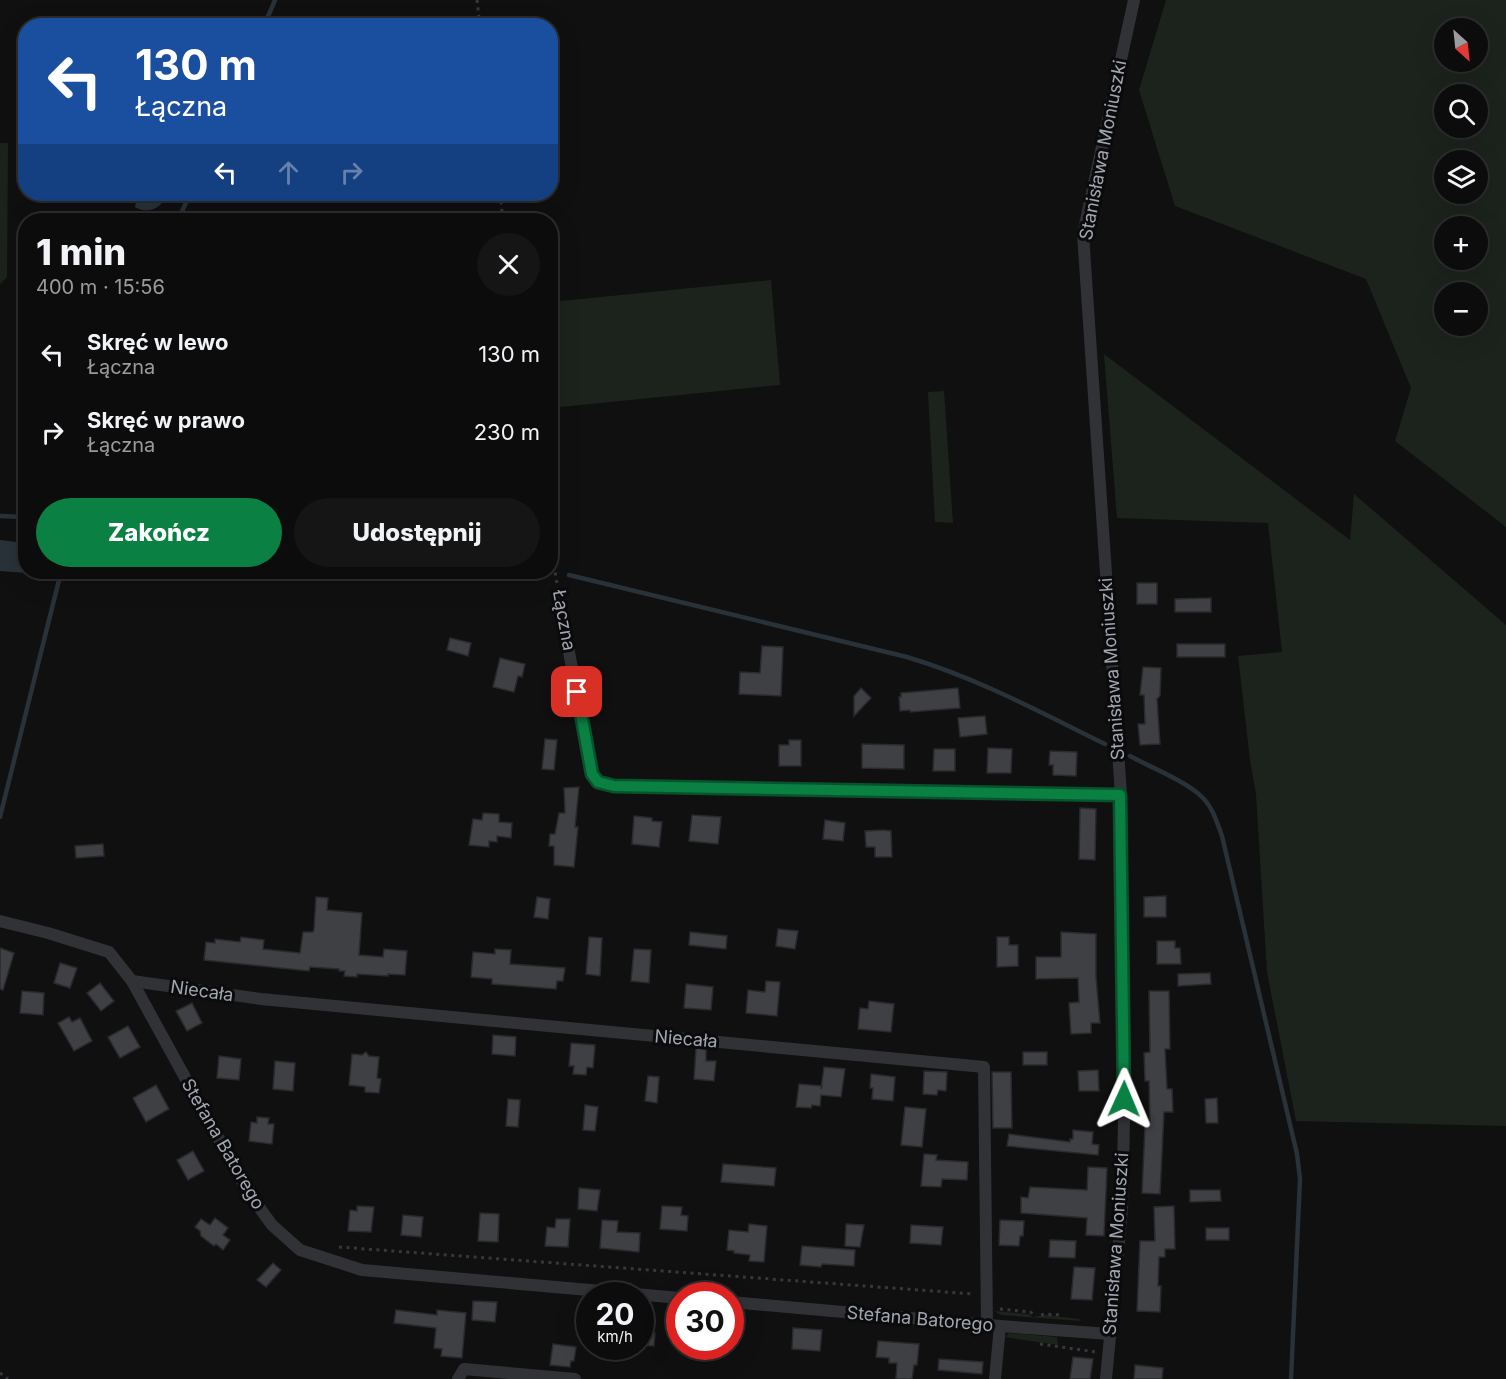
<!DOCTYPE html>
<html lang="pl">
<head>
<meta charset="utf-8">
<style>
	:root { --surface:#0c0c0d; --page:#151516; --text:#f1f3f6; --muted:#9a9b9d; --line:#2c2c2e; --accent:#0b8043 }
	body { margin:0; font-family:Inter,sans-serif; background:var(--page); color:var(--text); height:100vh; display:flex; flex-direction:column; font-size:22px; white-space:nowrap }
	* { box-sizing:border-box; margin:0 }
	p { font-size:20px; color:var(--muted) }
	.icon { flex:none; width:33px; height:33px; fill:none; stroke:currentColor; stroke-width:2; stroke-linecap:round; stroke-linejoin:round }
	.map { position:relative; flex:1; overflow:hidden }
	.panel { position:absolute; left:18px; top:213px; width:540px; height:366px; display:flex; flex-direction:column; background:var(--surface); border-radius:24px; box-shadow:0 6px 24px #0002,0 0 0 2px var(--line) }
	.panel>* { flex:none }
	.guide { position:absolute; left:18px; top:18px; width:540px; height:183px; border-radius:24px; box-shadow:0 6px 24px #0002,0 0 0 2px var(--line); background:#1a4fa0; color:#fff; overflow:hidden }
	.needle { width:39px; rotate:153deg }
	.tools { position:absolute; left:1434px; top:18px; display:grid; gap:12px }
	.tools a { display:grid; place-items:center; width:54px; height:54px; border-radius:50%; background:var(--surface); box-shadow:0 6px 24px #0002,0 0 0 2px var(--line); font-size:30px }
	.speed { position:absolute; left:576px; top:1282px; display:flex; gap:12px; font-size:30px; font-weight:700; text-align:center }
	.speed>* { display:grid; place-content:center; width:78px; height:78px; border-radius:50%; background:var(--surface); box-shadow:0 6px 24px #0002,0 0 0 2px var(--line); line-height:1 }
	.speed small { font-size:15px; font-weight:400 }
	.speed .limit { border:9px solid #d22; background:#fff; color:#111 }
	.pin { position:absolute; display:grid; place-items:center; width:51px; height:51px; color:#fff; margin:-26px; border-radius:12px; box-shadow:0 3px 9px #0006 }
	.me { position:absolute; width:66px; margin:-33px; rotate:1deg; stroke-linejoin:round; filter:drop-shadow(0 0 4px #0008) }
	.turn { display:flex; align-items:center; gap:21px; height:126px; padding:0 18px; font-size:27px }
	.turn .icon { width:78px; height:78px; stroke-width:2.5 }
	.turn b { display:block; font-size:42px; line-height:51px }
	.lanes { display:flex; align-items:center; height:57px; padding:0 18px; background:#0003; justify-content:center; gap:30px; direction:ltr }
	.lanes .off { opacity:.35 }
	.round { display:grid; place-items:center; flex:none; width:63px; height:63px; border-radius:32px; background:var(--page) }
	.overview { display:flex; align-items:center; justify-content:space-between; height:102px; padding:0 18px }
	h1 { font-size:36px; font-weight:800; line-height:45px }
	.button { display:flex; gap:12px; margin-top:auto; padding:12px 18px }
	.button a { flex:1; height:69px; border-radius:36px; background:var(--accent); color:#fff; font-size:24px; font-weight:800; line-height:69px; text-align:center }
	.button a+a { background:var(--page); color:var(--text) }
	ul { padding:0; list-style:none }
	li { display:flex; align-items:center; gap:18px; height:78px; padding:0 18px }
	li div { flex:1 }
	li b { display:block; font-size:22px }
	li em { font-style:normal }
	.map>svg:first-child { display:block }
	.green { fill:#1c231d; fill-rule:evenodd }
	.water { fill:#293239 }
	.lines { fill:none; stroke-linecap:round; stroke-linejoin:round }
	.stream { stroke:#293239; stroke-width:4.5 }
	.building { fill:#3e4044; stroke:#2a2a2d; stroke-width:1.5 }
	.path { stroke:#37383d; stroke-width:3; stroke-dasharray:3 4.5; stroke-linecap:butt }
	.street { stroke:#313236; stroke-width:12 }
	.route-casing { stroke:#07532c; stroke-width:15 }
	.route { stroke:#0b8043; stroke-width:10 }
	.labels { text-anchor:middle; stroke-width:6; stroke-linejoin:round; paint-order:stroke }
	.street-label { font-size:18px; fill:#a1a6b2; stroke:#0b0b0c }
</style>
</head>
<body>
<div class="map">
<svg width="1506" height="1379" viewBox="0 0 1506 1379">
	<rect width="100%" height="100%" fill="#101011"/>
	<!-- green -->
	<g class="green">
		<path d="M1166 0H1506V527L1395 441 1411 388 1366 279 1175 206 1139 90ZM1478 28V62H1444V28ZM1444 94H1478V128H1444ZM1444 160H1478V194H1444ZM1478 226V260H1444V226ZM1478 292V326H1444V292Z"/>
		<path d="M0 143H8L7 277 0 284Z"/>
		<path d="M771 280 780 385 551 408V302Z"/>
		<path d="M1104 354 1350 540 1354 494 1506 625V1126L1296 1121 1267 972 1256 794 1250 760 1238 656 1282 652 1268 523 1117 518Z"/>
		<path d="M944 391 953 523 935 522 928 392Z"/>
		<path d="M994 1311 1028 1314 1033 1317 1046 1315 1079 1319 1081 1321 1001 1315Z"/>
		<path d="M1009 1333 1057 1337 1058 1345 1005 1337Z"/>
	</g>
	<!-- water -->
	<g class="water">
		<path d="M138 194H166C163 208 148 215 135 207Z"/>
		<path d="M0 540 25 543 26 572H41L40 574 0 571Z"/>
	</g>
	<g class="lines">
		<!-- stream -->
		<g class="stream">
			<path d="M264 26 275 0"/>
			<path d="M178 220 190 194"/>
			<path d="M0 516 26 517"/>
			<path d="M569 575 907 657C977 678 1040 712 1105 744"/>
			<path d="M1130 756C1150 767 1188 782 1203 798 1213 808 1217 823 1222 836L1297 1154 1300 1179 1291 1379"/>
			<path d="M0 817 61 572"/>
		</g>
	</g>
	<!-- building -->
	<g class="building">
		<rect x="1137" y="583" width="20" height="21"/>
		<path d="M1211 598V612H1175V599Z"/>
		<path d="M450 638 471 643 468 656 447 650Z"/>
		<rect x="1177" y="644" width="48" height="13"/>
		<path d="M762 646 783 647 781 696 739 694 740 672 760 673Z"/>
		<path d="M500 658 525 664 522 677 518 676 514 692 493 687Z"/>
		<path d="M1143 667 1161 668 1160 696 1157 699 1160 744 1140 745 1138 724H1145L1144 695H1140Z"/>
		<path d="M861 688 871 698 854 716V696Z"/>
		<path d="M958 688 960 708 910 712V710L900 711 899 697H901V693Z"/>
		<path d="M985 716 987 734 960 737 958 718Z"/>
		<path d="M545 739 557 740 554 770 542 769Z"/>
		<path d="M789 740H801V766H779V745H789Z"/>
		<path d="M862 744 904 745V769L862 768Z"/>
		<path d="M988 748 1012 749 1011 773H987Z"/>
		<path d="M934 749H955V771H933Z"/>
		<path d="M1050 751 1077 752 1076 776 1053 775V765H1049Z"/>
		<path d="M579 787 575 827H578L574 867 554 865V846H549L550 834H555L559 813H565L564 788Z"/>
		<path d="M1080 808 1096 809 1095 860 1079 859Z"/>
		<path d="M483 813 499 814V822L512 823 511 838 497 836V842L489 841V847L469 845 473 819 482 820Z"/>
		<path d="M692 815 721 817 718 844 689 841Z"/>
		<path d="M634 816 652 818V821L662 822 659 847 632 844Z"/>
		<path d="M825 820 845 823 843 841 823 839Z"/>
		<path d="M884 830 891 831 892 857H875V847H866L865 831Z"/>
		<path d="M103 844 104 856 76 858 75 846Z"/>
		<path d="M1166 896V917H1144V897Z"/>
		<path d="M316 897 328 898 327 910 362 913 359 955 383 957 384 949 407 951 405 975 388 974V976L357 974V977L344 976 345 971H339V969L310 967 309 971 204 960 206 942 215 943V939L240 942 241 937 264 940 263 949 300 953 303 932H313L314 929Z"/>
		<path d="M537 897 550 899 548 919 534 917Z"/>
		<path d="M778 929 798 931 795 949 776 946Z"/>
		<path d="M690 932 727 936 726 949 689 945Z"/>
		<path d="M1061 932 1096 934V977L1100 1023H1091V1033L1071 1034 1069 1003 1079 1002 1078 978 1036 979V957H1061Z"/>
		<path d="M589 937 602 938 600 976 586 974Z"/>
		<path d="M997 937H1009V945H1018V966L997 967Z"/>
		<path d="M1157 941H1175V948H1180L1181 964H1157Z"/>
		<path d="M0 948 14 953 3 990 0 989Z"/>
		<path d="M495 949 511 950 510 964 565 968 563 981H557L556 989 492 984V979L471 977 473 952 495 954Z"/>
		<path d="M634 949 651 950 649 983 631 981Z"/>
		<path d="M60 963 77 968 70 988 54 983Z"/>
		<path d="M1210 973 1211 984 1178 986V974Z"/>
		<path d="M766 981 780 982 777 1016 746 1013 748 990 765 992Z"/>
		<path d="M100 983 114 1001 101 1011 87 993Z"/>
		<path d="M686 984 713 987 711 1010 684 1008Z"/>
		<path d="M22 991 44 993 43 1015 20 1013Z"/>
		<path d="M1149 991H1169L1170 1049H1165L1167 1089H1172L1173 1112H1164L1160 1194 1142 1193 1145 1125H1150L1149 1081H1145L1144 1053 1150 1052Z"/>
		<path d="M869 1001 894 1004 891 1032 858 1029 860 1008 868 1009Z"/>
		<path d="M192 1003 202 1023 187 1031 176 1011Z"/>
		<path d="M69 1017 72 1022 80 1018 92 1041 74 1051 58 1023Z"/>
		<path d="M128 1026 140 1047 120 1058 108 1037Z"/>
		<path d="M493 1035 516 1037 515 1056 492 1054Z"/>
		<path d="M571 1043 595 1045 593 1068 587 1067 586 1075 573 1074 574 1066H569Z"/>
		<path d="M696 1048 706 1049V1061H716L714 1081 694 1079Z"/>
		<path d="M366 1052 369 1056 379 1057 377 1078 381 1079 379 1093 365 1092V1087L349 1085 352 1054 362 1055Z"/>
		<rect x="1023" y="1052" width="24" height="13"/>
		<path d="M219 1056 241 1059 239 1080 217 1078Z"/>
		<path d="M275 1061 295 1063 293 1091 273 1089Z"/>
		<path d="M824 1067 845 1069 841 1097 821 1095 820 1106 812 1105 811 1108 796 1107 799 1084 822 1086 821 1089Z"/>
		<path d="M1098 1070 1099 1091H1079L1078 1071Z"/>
		<path d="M924 1071 947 1072 946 1091 938 1090 937 1095 923 1094Z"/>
		<path d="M992 1072H1011L1012 1128H993Z"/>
		<path d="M871 1074 895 1077 893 1101 872 1099 873 1088H870Z"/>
		<path d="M648 1076 659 1077 657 1103 645 1101Z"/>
		<path d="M156 1085 169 1109 146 1122 133 1098Z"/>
		<path d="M1217 1098 1218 1123H1206L1205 1099Z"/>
		<path d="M508 1099 520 1100 518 1127 506 1126Z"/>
		<path d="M585 1105 598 1107 595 1131 583 1130Z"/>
		<path d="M905 1107 926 1109 922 1147 901 1145Z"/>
		<path d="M257 1117 269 1118 268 1124H274L272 1144 249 1141 251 1122 257 1123Z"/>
		<path d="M1073 1130 1093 1132 1092 1144 1099 1145 1098 1155 1007 1146 1009 1134 1070 1142V1139H1073Z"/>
		<path d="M193 1151 204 1171 188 1180 177 1160Z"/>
		<path d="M924 1154 937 1155 936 1160 968 1162 967 1180 942 1179 941 1187 921 1186Z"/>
		<path d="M723 1164 776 1168 774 1186 721 1182Z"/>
		<path d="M1088 1167 1107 1168 1104 1236 1086 1235 1087 1218 1021 1213V1197L1028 1198 1030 1187 1087 1190Z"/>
		<path d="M579 1188 600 1190 597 1211 578 1209Z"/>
		<path d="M1190 1190H1220L1221 1201 1190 1202Z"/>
		<path d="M357 1206 374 1207 371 1232 348 1231 350 1210 357 1211Z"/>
		<path d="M662 1206 682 1207 681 1215 688 1216 687 1231 660 1229Z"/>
		<path d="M1174 1206 1175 1249H1165V1257H1159L1158 1286H1161L1160 1312 1137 1311 1140 1241H1155L1154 1207Z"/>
		<path d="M480 1213 499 1214 498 1242 478 1241Z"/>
		<path d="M403 1215 423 1217 421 1237 401 1235Z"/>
		<path d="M215 1218 228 1228 223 1235 230 1240 223 1250 216 1244 214 1246 201 1236 200 1231 195 1227 201 1219 210 1225Z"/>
		<path d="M556 1219H570L568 1247 545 1246 547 1227 555 1228Z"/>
		<path d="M602 1220 618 1221 617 1232 640 1233 639 1252 600 1248Z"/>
		<path d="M1000 1220 1024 1221 1023 1236H1020L1019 1246 999 1245Z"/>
		<path d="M749 1224 767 1226 764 1262 749 1261 750 1255 734 1253V1251L727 1250 729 1230 748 1232Z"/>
		<path d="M846 1224 864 1225 860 1247 845 1246Z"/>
		<path d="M911 1225 943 1227 941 1245 910 1243Z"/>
		<rect x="1206" y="1228" width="23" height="12"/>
		<path d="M1050 1240 1076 1241 1075 1258 1049 1257Z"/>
		<path d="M802 1246 855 1250 854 1266 822 1264 821 1267 800 1265Z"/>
		<path d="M273 1263 281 1270 266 1287 257 1280Z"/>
		<path d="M1074 1267 1095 1268 1092 1300 1071 1299Z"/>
		<path d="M473 1301 497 1302 495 1322 472 1320Z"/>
		<path d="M396 1310 437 1315V1310L466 1313 462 1358 441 1356 442 1349 434 1348 436 1328 394 1323Z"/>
		<path d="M793 1328 822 1330 820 1351 792 1349Z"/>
		<path d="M640 1332 655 1333 654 1346 640 1345Z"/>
		<path d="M878 1341 919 1344 917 1365H914L912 1379H896L897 1363H889V1358L876 1357Z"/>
		<path d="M553 1344 576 1347 574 1361H571L570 1367 550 1365Z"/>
		<path d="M1073 1357 1093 1359 1090 1379H1070Z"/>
		<path d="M939 1359 983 1362 982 1374 938 1370Z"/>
		<path d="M1135 1365 1163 1368 1162 1379H1134Z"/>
	</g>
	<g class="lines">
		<!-- path -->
		<g class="path">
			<path d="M477 0 480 26"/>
			<path d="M500 194 503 220"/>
			<path d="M550 543 563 618"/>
			<path d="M339 1247 973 1294"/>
			<path d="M1000 1309 1030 1312 1034 1314"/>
			<path d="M1041 1315 1045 1314 1061 1315"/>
			<path d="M1040 1344 1096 1352"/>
			<path d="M0 1373 8 1379"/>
		</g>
		<!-- street -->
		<g class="street">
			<path d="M565 631 592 773 598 782 614 786 1121 795"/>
			<path d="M0 921 48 933 109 952 132 981 248 1192 272 1225 300 1250 362 1270 680 1298"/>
			<path d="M132 981 261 999 984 1067 987 1325"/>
			<path d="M730 1302 1000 1326 1110 1334"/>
			<path d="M458 1379 464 1369 575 1379"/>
			<path d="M995 1379 1000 1326"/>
			<path d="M1106 1379 1122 1209 1125 1077 1121 795 1083 234 1134 0"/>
		</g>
	</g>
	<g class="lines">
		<!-- route casing -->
		<g class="route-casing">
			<path id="route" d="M577 692 592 774 598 782 614 786 1120 795 1124 1099"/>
		</g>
		<!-- route -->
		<use href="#route" class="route"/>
	</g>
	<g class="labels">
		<!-- street labels -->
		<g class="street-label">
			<text transform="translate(1103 150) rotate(-79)" y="6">Stanisława Moniuszki</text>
			<text transform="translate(564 620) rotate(80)" y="6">Łączna</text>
			<text transform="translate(1112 669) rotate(-94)" y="6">Stanisława Moniuszki</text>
			<text transform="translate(202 991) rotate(8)" y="6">Niecała</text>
			<text transform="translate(686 1039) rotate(5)" y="6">Niecała</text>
			<text transform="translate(223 1144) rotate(60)" y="6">Stefana Batorego</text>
			<text transform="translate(1116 1244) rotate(-86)" y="6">Stanisława Moniuszki</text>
			<text transform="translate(920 1319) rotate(5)" y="6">Stefana Batorego</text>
		</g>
	</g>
</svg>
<div class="tools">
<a><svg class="needle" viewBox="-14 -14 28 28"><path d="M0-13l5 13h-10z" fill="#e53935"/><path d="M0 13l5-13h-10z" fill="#9a9b9d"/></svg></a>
<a><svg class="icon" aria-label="search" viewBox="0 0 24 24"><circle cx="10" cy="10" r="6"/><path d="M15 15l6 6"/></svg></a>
<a><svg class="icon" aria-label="layers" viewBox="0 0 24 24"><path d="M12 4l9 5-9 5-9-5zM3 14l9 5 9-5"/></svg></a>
<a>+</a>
<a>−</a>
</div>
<div class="speed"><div>20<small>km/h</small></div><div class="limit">30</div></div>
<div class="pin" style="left:577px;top:692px;background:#d93025"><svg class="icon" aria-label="arrive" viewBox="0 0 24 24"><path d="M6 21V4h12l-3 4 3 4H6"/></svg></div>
<svg class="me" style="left:1124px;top:1099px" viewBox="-20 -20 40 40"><path d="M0-17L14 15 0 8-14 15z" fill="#0b8043" stroke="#fff" stroke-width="4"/></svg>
<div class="guide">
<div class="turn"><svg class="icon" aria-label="left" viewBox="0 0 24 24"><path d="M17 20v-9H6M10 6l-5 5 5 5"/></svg><div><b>130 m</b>Łączna</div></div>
<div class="lanes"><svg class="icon" aria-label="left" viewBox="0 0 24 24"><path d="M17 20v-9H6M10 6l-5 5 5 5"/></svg><svg class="icon off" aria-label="ahead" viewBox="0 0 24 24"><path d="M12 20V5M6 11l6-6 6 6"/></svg><svg class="icon off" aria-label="right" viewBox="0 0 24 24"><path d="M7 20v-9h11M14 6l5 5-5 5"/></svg></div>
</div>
<section class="panel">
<div class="overview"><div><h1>1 min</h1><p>400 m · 15:56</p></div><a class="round"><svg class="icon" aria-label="close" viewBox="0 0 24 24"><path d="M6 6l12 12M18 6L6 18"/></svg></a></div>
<ul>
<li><svg class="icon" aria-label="left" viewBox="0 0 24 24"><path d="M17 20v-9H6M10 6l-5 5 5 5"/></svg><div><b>Skręć w lewo</b><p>Łączna</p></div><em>130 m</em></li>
<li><svg class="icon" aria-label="right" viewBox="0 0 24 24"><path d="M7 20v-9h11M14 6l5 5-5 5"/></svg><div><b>Skręć w prawo</b><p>Łączna</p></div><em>230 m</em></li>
</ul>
<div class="button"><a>Zakończ</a><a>Udostępnij</a></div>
</section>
</div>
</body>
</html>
